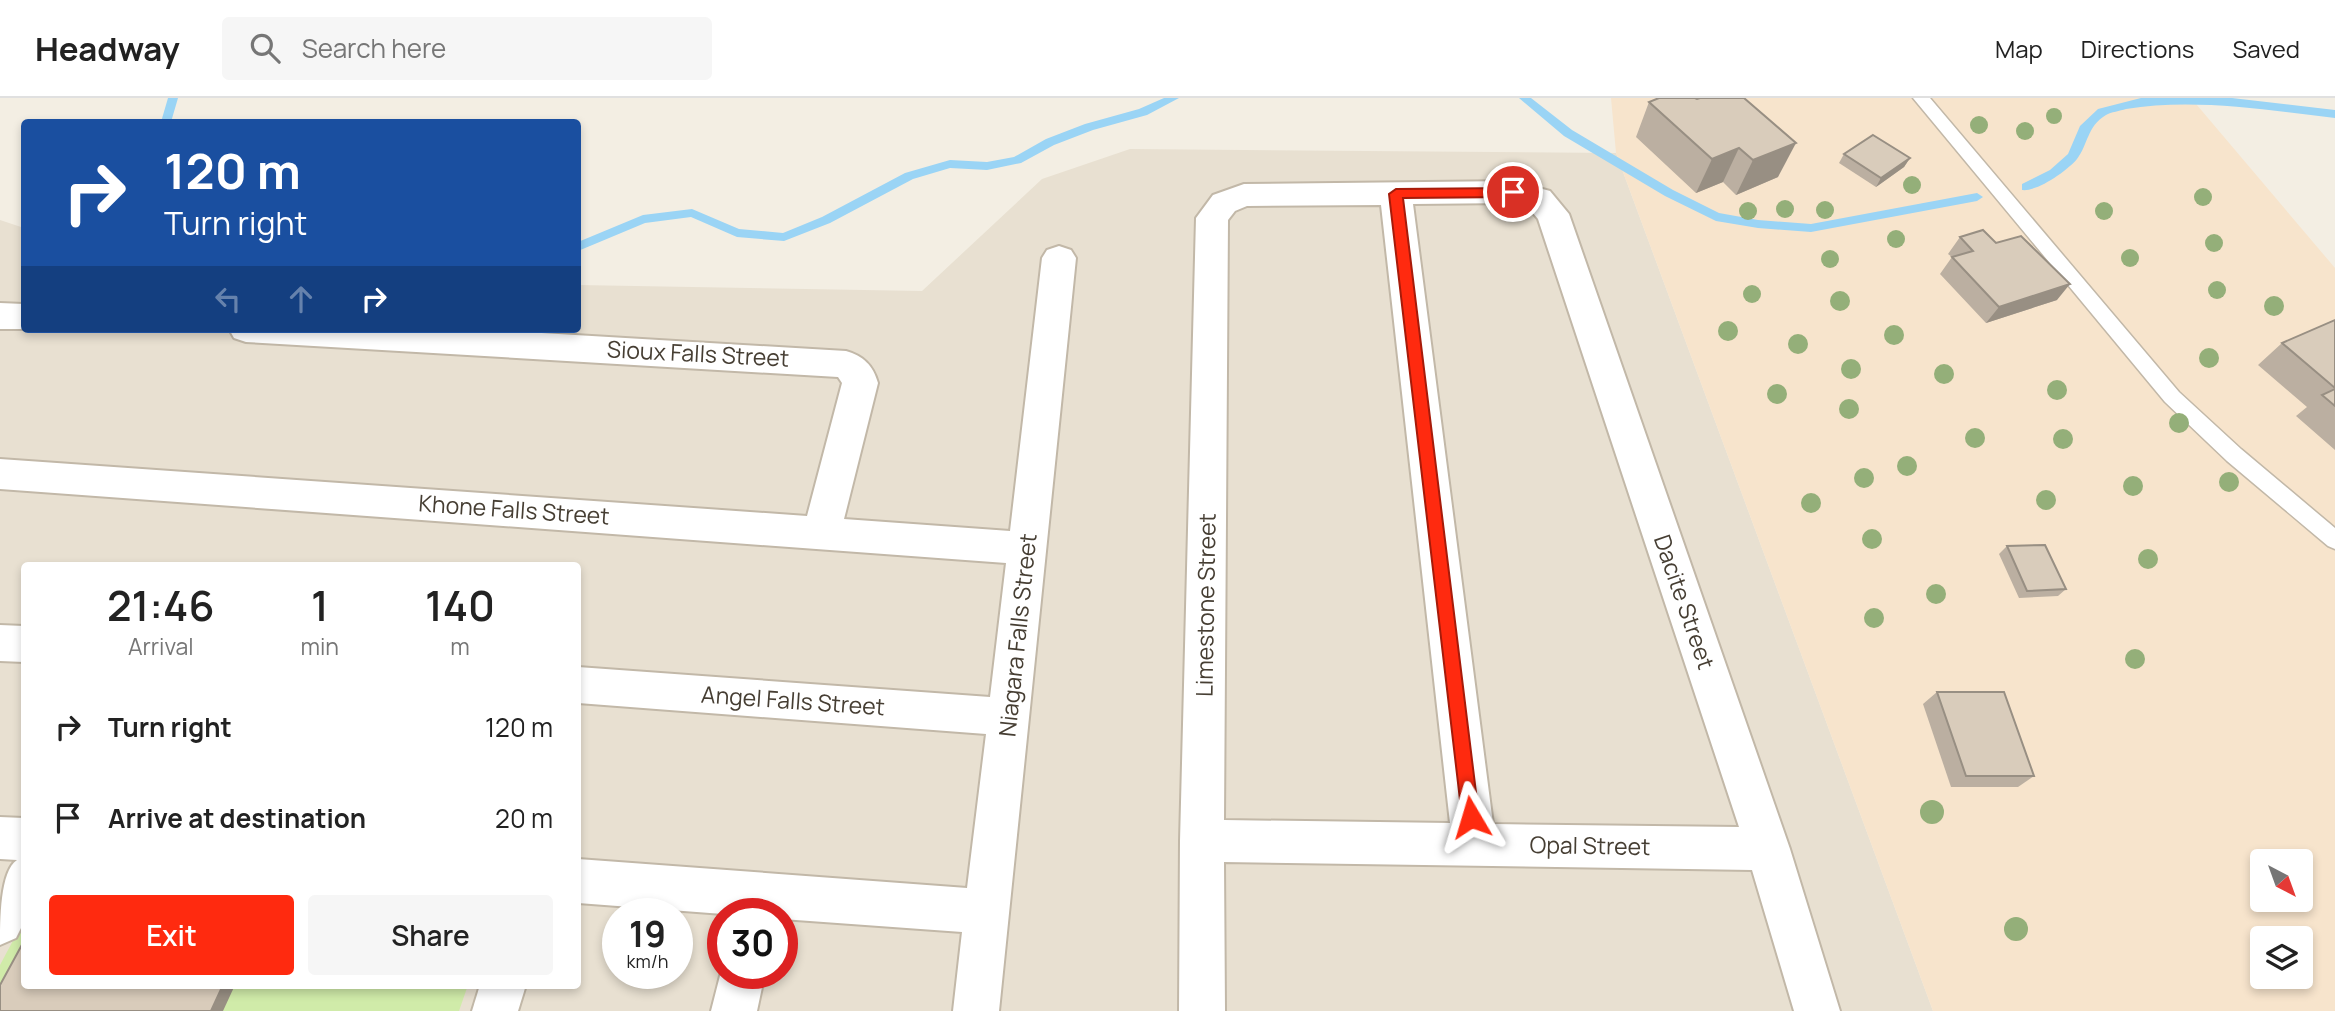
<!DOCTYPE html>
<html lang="en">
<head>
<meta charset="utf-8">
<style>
	:root { --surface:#fff; --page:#f6f6f6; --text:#222; --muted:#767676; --line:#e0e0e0; --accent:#ff2a0f }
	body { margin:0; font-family:Manrope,sans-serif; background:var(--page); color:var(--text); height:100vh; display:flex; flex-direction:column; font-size:26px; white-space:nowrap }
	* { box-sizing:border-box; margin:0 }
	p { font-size:23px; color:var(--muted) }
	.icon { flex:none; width:38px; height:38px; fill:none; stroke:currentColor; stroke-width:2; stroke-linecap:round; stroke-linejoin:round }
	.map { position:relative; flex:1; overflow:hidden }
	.side { position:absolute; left:21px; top:464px; width:560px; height:427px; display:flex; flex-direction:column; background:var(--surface); border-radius:7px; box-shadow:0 4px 10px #0003 }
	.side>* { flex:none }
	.banner { position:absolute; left:21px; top:21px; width:560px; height:214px; border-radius:7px; box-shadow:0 4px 10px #0003; background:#1a4fa0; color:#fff; overflow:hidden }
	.needle { width:46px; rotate:139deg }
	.fabs { position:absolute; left:2250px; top:751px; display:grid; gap:14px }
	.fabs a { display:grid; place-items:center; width:63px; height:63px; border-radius:7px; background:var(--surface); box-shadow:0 4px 10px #0003; font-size:35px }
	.speed { position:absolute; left:602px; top:800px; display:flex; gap:14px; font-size:35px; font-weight:700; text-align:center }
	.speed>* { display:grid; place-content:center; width:91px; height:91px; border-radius:50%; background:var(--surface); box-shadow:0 4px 10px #0003; line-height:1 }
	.speed small { font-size:18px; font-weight:400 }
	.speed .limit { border:10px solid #d22; background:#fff; color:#111 }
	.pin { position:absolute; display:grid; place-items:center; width:60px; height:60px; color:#fff; margin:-30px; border:4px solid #fff; border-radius:50%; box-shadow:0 2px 7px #0007 }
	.me { position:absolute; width:77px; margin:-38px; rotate:353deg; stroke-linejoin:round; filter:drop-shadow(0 0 5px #0008) }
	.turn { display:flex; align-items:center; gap:24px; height:147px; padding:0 28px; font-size:32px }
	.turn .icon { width:91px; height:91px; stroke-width:2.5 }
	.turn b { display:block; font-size:49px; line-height:60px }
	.lanes { display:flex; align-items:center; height:66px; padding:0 28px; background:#0003; justify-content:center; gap:35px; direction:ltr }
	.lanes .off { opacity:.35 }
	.eta { display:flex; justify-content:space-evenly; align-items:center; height:119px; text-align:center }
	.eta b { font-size:42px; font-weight:600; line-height:49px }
	.action { display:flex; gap:14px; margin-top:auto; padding:14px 28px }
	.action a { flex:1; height:80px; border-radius:7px; background:var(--accent); color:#fff; font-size:28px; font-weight:600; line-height:80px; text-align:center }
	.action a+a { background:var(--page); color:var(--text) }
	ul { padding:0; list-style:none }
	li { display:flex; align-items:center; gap:21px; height:91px; padding:0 28px }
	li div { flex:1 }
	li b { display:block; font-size:26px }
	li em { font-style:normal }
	header { display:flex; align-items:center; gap:42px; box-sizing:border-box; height:98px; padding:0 35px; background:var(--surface); border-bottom:2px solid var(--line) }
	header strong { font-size:33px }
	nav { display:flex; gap:38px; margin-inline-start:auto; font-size:24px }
	.search { width:490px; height:63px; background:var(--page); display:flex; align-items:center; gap:18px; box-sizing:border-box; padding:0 24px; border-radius:7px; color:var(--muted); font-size:26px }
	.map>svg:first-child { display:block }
	.residential { fill:#e8e0d1; fill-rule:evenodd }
	.commercial { fill:#f7e4cc; fill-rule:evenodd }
	.green { fill:#d0eba9 }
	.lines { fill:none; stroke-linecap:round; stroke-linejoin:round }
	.stream { fill:#9ad4f5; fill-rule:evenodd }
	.lane-casing { stroke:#c2b8a8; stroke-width:3 }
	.street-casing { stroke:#c2b8a8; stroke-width:4 }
	.lane { fill:#fff; fill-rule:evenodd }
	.street { fill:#fff; fill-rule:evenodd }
	.tree { fill:#94af79 }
	.wall { fill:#bbafa1 }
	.shaded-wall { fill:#988f83 }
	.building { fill:#d9ccbb; stroke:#988f83; stroke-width:2 }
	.route { fill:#ff2a0f; stroke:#a61b0a; stroke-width:2 }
	.labels { text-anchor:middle; stroke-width:5; stroke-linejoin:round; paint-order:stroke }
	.street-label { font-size:23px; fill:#463e33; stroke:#fff }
</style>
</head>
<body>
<header>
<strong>Headway</strong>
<div class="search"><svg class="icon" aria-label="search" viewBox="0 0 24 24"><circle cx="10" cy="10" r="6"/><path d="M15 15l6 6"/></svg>Search here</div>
<nav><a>Map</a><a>Directions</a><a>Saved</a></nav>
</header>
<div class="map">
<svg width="2335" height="913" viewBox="0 0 2335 913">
	<rect width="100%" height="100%" fill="#f3eee3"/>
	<!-- residential -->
	<path class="residential" d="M1130 51 1616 55 1933 913H0V122L24 130V231H578V187L922 193 1042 81ZM24 467H578V887H24ZM618 816H677V875H618ZM723 816H782V875H723Z"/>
	<!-- commercial -->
	<path class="commercial" d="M1611 0H2191L2335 170V913H1933L1616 55ZM2263 763H2301V802H2263ZM2263 840H2301V878H2263Z"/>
	<!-- green -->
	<path class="green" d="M24 822V887H468L459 913H0V867Z"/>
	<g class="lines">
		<!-- stream -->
		<g class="stream">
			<path d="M168 0H178L171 24H161Z"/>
			<path d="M1164 0H1179L1147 17 1093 32 1054 47 1021 65 987 72 950 70 913 81 830 125 784 143 737 139 691 119 645 125 578 153V144L643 117 692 111 739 131 783 135 822 119 905 75 950 62 987 64 1014 59 1046 41 1085 26 1139 11Z"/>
			<path d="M1519 0H1531L1572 32 1673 92 1719 115 1758 122 1811 126 1977 95 1983 99 1977 103 1811 134 1758 130 1716 123 1665 98 1564 38Z"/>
			<path d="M2141 0H2232L2335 12V20C2268 12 2193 0 2126 11 2120 13 2111 14 2106 17 2087 28 2088 47 2077 61 2067 73 2037 94 2022 92V86L2050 72 2068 56 2080 28 2098 11Z"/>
		</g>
		<!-- lane casing -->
		<g class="lane-casing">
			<path id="lane" d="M1913 0H1930L2179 294 2241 351 2335 430V451L2328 448 2227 363 2165 304Z"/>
		</g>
		<!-- street casing -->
		<g class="street-casing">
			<g id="street">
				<path d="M1513 83 1550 93 1569 116 1790 751 1840 913H1794L1752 772 1224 764 1225 913H1179L1180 743 1196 120 1213 97 1244 86ZM1513 105 1528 109 1538 121 1739 729 1493 726 1413 106ZM1381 107 1450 725 1224 722 1228 122 1235 113 1247 108Z"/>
				<path d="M1059 148 1071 152 1076 160 999 913H953L962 834 782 821V816H723L578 805V761L967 790 986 636 578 605V569L990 599 1006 465 0 391V361L807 418 842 285 838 279 246 244 234 240 229 231H472L846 253C863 258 873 267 878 285L844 421 1010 433 1042 160 1047 152Z"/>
				<path d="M0 205 24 206 27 231H0Z"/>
				<path d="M0 527 24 528V564L0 563Z"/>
				<path d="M0 719 24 720V824L16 840 0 847C0 822 0 773 17 762L0 761Z"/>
				<path d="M723 866V875H765L757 913H711Z"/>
				<path d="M480 887H526L518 913H472Z"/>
			</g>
		</g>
		<!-- lane -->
		<use href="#lane" class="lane"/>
		<!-- street -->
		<use href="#street" class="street"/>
	</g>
	<!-- trees -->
	<g class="tree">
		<circle cx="2054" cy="18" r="8"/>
		<circle cx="1979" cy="27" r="9"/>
		<circle cx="2025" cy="33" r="9"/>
		<circle cx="1912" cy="87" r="9"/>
		<circle cx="2203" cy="99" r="9"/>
		<circle cx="1785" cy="111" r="9"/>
		<circle cx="1825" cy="112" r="9"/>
		<circle cx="1748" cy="113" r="9"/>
		<circle cx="2104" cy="113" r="9"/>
		<circle cx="1896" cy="141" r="9"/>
		<circle cx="2214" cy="145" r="9"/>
		<circle cx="2130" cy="160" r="9"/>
		<circle cx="1830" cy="161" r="9"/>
		<circle cx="2217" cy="192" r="9"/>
		<circle cx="1752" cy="196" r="9"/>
		<circle cx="1840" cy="203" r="10"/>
		<circle cx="2274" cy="208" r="10"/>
		<circle cx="1728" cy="233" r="10"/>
		<circle cx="1894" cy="237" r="10"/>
		<circle cx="1798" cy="246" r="10"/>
		<circle cx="2209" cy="260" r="10"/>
		<circle cx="1851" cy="271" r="10"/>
		<circle cx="1944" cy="276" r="10"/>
		<circle cx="2057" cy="292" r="10"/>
		<circle cx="1777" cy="296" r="10"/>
		<circle cx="1849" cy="311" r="10"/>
		<circle cx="2179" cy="325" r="10"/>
		<circle cx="1975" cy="340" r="10"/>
		<circle cx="2063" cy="341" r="10"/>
		<circle cx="1907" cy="368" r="10"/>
		<circle cx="1864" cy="380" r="10"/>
		<circle cx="2229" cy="384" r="10"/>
		<circle cx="2133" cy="388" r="10"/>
		<circle cx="2046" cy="402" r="10"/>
		<circle cx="1811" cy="405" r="10"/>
		<circle cx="1872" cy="441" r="10"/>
		<circle cx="2148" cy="461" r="10"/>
		<circle cx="1936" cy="496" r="10"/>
		<circle cx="1874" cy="520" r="10"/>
		<circle cx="2135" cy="561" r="10"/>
		<circle cx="1932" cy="714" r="12"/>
		<circle cx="2016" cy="831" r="12"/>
	</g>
	<!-- wall -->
	<g class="wall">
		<path d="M1695 0 1778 79 1736 97 1723 84 1696 95 1636 39 1649 4Z"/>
		<path d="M1844 56 1910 60 1904 69 1876 89 1839 65Z"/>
		<path d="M1960 139 1996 145 2057 202 1986 225 1940 176 1952 159 1948 156Z"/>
		<path d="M2335 222V352L2296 318 2307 309 2258 267 2282 245Z"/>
		<path d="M2007 448 2066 491 2058 498 2019 500 1999 456Z"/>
		<path d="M1937 594 2034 678 2018 689H1951L1923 606Z"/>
	</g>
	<!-- shaded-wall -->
	<g class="shaded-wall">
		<path d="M1796 45 1778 79 1736 97 1753 62Z"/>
		<path d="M1739 50 1723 84 1696 95 1712 61Z"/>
		<path d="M1910 60 1904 69 1876 89 1881 80Z"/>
		<path d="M2070 186 2057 202 1986 225 1999 209Z"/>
		<path d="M223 887H235L223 913H211Z"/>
	</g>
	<!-- building -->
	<g class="building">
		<path d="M1659 0H1695L1697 1 1700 0H1744L1796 45 1753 62 1739 50 1712 61 1649 4Z"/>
		<path d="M1873 37 1910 60 1881 80 1844 56Z"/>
		<path d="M1983 132 1996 145 2021 138 2070 186 1999 209 1952 159 1973 153 1960 139Z"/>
		<path d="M2335 222V290L2282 245Z"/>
		<path d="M2335 291V308L2322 297Z"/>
		<path d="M2045 447 2066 491 2027 493 2007 448Z"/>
		<path d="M1937 594H2004L2034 678H1966Z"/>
		<path d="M24 843V887H223L211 913H0V887Z"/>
	</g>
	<!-- route -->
	<path class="route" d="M1513 90 1520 94 1513 99 1403 100 1479 719 1477 725 1471 727 1464 725 1462 719 1389 96 1396 91Z"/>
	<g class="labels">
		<!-- street labels -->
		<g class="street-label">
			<text transform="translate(698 256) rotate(3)" y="8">Sioux Falls Street</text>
			<text transform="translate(514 412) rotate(4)" y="8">Khone Falls Street</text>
			<text transform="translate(1684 504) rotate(71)" y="8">Dacite Street</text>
			<text transform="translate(1206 507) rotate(-89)" y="8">Limestone Street</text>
			<text transform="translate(1018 537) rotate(-84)" y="8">Niagara Falls Street</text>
			<text transform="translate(793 603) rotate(4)" y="8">Angel Falls Street</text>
			<text transform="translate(1590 748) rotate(1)" y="8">Opal Street</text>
		</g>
	</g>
</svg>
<div class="fabs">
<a><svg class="needle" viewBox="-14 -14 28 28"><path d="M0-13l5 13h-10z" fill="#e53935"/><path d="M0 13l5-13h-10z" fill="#767676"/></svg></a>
<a><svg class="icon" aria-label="layers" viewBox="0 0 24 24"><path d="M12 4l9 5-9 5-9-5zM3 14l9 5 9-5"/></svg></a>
</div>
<div class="speed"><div>19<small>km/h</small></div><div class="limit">30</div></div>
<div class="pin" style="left:1513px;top:94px;background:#d93025"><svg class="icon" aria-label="arrive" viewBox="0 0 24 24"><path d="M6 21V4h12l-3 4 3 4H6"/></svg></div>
<svg class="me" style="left:1471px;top:719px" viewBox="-20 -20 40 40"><path d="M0-17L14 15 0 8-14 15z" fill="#ff2a0f" stroke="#fff" stroke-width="4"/></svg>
<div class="banner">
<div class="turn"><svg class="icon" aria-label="right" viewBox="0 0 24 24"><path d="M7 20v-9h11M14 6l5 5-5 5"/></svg><div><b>120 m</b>Turn right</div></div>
<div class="lanes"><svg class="icon off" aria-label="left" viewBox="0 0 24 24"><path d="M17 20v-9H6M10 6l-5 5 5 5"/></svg><svg class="icon off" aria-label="ahead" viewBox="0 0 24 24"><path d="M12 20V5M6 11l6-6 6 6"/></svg><svg class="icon" aria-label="right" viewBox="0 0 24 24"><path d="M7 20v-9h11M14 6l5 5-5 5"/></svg></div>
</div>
<section class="side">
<div class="eta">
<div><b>21:46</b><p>Arrival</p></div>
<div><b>1</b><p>min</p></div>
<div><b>140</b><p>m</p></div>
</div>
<ul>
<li><svg class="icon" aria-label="right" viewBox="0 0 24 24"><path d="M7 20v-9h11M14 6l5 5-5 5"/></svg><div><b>Turn right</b></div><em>120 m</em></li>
<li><svg class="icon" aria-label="arrive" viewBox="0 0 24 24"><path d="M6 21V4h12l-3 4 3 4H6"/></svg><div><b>Arrive at destination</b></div><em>20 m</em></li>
</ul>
<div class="action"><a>Exit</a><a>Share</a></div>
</section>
</div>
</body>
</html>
